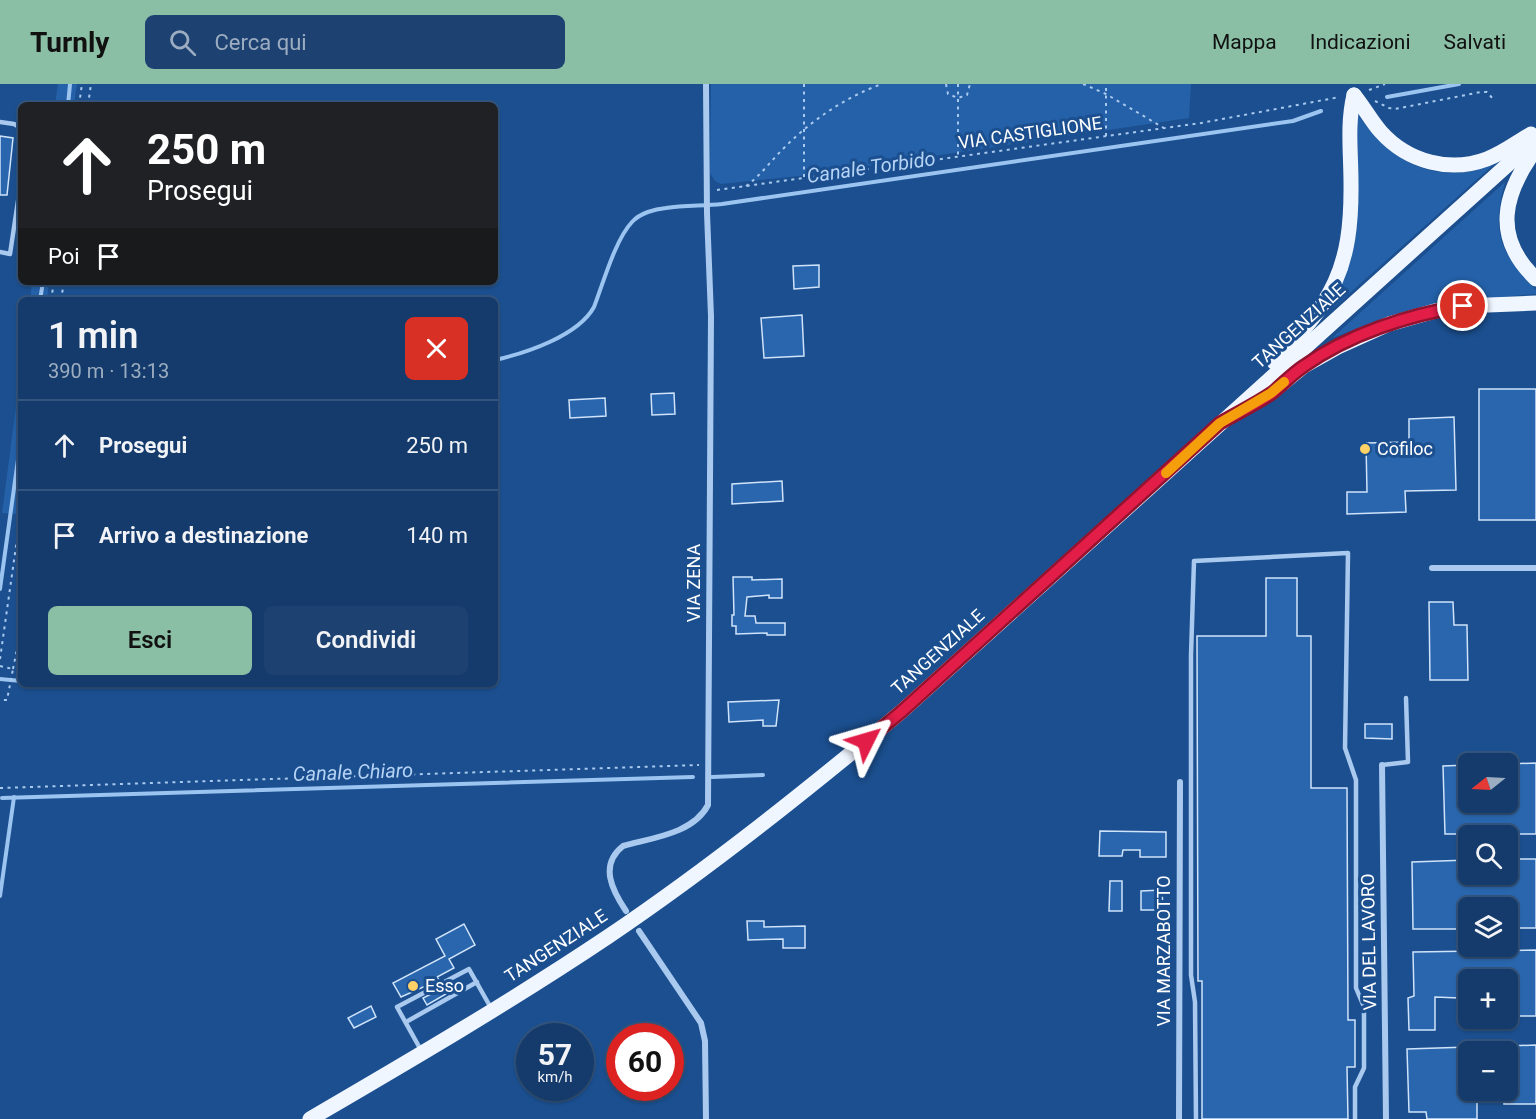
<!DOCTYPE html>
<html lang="it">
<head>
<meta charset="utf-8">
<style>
	:root { --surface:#143b6b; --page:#1d4271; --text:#f1f3f6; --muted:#9dadc1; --line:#33557e; --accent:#8abfa5 }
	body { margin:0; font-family:Roboto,sans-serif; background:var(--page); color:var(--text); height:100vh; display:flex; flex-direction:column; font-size:22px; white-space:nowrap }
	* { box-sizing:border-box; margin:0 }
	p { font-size:20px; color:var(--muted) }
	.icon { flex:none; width:33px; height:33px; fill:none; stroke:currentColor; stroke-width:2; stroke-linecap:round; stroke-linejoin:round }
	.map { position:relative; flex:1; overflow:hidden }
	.side { position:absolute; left:18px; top:213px; width:480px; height:390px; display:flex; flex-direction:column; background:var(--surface); border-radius:9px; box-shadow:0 2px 4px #0004,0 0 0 2px var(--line) }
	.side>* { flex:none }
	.guide { position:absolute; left:18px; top:18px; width:480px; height:183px; border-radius:9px; box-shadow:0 2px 4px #0004,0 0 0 2px var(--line); background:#202124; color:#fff; overflow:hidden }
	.needle { width:39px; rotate:252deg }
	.buttons { position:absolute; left:1458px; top:669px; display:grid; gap:12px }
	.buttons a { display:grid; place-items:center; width:60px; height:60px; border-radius:9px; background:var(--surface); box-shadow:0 2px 4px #0004,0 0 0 2px var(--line); font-size:30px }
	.speed { position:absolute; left:516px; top:939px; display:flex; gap:12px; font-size:30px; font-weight:700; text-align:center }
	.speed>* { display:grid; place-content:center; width:78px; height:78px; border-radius:50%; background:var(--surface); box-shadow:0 2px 4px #0004,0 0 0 2px var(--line); line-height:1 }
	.speed small { font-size:15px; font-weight:400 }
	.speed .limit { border:9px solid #d22; background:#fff; color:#111 }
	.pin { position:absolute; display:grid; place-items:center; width:51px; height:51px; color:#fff; margin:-26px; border:3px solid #fff; border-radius:50%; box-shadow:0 2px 6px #0007 }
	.me { position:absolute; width:66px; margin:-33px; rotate:50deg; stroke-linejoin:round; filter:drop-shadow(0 0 4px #0008) }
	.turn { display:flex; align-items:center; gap:21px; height:126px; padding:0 30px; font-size:27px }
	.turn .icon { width:78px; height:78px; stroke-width:2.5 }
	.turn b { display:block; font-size:42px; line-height:51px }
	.then { display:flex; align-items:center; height:57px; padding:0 30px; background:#0003; gap:12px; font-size:22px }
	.round { display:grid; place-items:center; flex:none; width:63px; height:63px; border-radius:9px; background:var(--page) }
	.summary { display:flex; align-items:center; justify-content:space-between; height:102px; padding:0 30px }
	h1 { font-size:36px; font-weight:600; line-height:45px }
	.action { display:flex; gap:12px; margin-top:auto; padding:12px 30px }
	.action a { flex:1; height:69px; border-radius:9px; background:var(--accent); color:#111; font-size:24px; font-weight:600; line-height:69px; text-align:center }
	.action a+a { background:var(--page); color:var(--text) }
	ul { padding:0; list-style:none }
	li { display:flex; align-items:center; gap:18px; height:90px; padding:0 30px; border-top:2px solid var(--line) }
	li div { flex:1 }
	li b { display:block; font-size:22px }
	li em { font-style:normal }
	header { display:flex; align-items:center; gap:36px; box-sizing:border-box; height:84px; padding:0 30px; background:var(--accent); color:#111 }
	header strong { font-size:28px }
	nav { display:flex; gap:33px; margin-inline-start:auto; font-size:21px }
	.search { width:420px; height:54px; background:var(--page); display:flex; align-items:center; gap:15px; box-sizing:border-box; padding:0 21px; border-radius:9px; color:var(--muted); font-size:22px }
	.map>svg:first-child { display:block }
	.green { fill:#2461a8 }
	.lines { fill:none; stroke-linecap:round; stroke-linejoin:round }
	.stream { stroke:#9cc4f0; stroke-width:4 }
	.building { fill:#2a66ad; stroke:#cfe3fa; stroke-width:1.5 }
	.path { stroke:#a9c9ee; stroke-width:2; stroke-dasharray:3 4.5; stroke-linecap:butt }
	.service { stroke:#a9c9ee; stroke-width:4.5 }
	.minor { stroke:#a9c9ee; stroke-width:6 }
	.primary { stroke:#f0f6ff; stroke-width:15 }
	.route-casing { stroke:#92132f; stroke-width:15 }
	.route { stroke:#e11d48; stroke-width:10 }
	.slow { stroke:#f59e0b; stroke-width:10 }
	.poi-dot { fill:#ffd166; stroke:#1b4f8f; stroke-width:2 }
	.labels { text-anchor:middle; stroke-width:6; stroke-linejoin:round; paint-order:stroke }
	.street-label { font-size:18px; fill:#fff; stroke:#1b4f8f }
	.poi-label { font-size:18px; fill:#fff; stroke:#1b4f8f; text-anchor:start }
	.water-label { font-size:20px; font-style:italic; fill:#b5d3f5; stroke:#1b4f8f }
</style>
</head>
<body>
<header>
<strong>Turnly</strong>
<div class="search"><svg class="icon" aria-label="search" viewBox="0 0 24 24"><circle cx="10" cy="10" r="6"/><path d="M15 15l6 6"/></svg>Cerca qui</div>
<nav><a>Mappa</a><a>Indicazioni</a><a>Salvati</a></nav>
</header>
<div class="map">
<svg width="1536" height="1035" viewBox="0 0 1536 1035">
	<rect width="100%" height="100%" fill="#1b4f8f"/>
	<!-- green -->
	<g class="green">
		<path d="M58 0H77L74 21H55Z"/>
		<path d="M711 0H1191L1189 34 799 92 721 100 715 97 710 89Z"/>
		<path d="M1358 31C1392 79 1434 102 1493 81L1332 225 1348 182 1357 142Z"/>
		<path d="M1505 98C1491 150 1500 168 1536 206V210L1444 218 1398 230 1332 254Z"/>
		<path d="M32 198H49L47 216H30Z"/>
		<path d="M21 285V398L16 430 2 429Z"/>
	</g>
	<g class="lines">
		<!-- stream -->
		<g class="stream">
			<path d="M1387 13 1459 0"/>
			<path d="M68 21 70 0"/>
			<path d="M40 216 43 198"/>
			<path d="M495 276C526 269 578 252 594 223 603 200 615 156 632 138 640 129 655 125 666 124 684 121 703 122 722 120L1293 37 1321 27"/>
			<path d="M0 505 21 354"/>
			<path d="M0 595 21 597"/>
			<path d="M712 693 763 691"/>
			<path d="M2 714 693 693"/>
			<path d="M0 812 14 713"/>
		</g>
	</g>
	<!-- building -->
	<g class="building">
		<path d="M0 52 13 54 7 111H0Z"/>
		<path d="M819 181V203L794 205 793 182Z"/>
		<path d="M802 231 804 272 764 274 761 234Z"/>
		<rect x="1479" y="305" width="57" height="131"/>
		<path d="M674 309 675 330 652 331 651 310Z"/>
		<path d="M605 314 606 332 570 334 569 316Z"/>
		<path d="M1454 333 1456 406 1405 407 1406 428 1347 430V408H1367L1366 359 1409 358V335Z"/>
		<path d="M782 397 783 417 732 420V400Z"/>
		<path d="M733 493H752V496L782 495V514H769V511L747 513 745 532H755L756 539H785V551H767V549L736 550V542H732V531H734Z"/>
		<path d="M1266 494H1297V552H1311V704H1347L1348 936H1355V983H1347L1348 1035H1202V897H1198L1197 552H1266Z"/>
		<path d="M1429 518H1453L1454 541H1467L1468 596H1430Z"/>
		<path d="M779 616 776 642H763V636L729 638 728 618Z"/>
		<path d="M1365 640H1392V655L1365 654Z"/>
		<path d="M1536 679V750H1445L1443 682 1468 681V718H1508V680Z"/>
		<path d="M1100 747 1166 748V773H1140V766H1123L1122 772H1099Z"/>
		<path d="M1508 775H1536V844H1508V824H1468V845H1413L1412 778 1468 776V790H1508Z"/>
		<path d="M1110 797H1122V827H1109Z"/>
		<path d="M1162 806 1163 826H1141V807Z"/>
		<path d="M747 837H764V843L805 842V864H783V855L748 856Z"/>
		<path d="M464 840 475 861 449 875 454 884 437 893 439 896 401 913 393 899 445 872 436 855Z"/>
		<path d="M1536 866V932H1508V896H1468V941H1461L1459 914 1435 913V946H1409L1408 914 1414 912 1413 868Z"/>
		<path d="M443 904 446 910 427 921 423 914Z"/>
		<path d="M371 922 376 933 354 944 348 934Z"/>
		<path d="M1536 961V1020H1504V1006H1508V962Z"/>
		<path d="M1468 963V1006H1477V1035H1427L1426 1028H1409L1407 965Z"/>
	</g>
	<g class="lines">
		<!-- path -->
		<g class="path">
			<path d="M804 0V95"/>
			<path d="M946 0 948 10 958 14 967 11 970 0"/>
			<path d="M958 0V72"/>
			<path d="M1083 0 1106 10 1164 44"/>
			<path d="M1369 6 1385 0"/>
			<path d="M1375 17 1389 24 1395 25 1481 8H1487L1493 15"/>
			<path d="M79 21 82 0"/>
			<path d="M88 21 91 0"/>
			<path d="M1106 52V0"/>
			<path d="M746 102C760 92 770 78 782 66 809 38 845 13 882 0"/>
			<path d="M717 106 1201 39 1340 13"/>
			<path d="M51 216 54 198"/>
			<path d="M61 216 64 198"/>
			<path d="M0 575 21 427"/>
			<path d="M0 582 13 585 7 616H0"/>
			<path d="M13 585 17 565 21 509"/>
			<path d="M0 704 699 681"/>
		</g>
		<!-- service -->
		<g class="service">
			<path d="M0 38 14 40 21 44"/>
			<path d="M0 168 10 170 21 97"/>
			<path d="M1382 681 1408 678 1406 614"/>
			<path d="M406 938 477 898"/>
			<path d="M422 968 397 923 469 885 491 924"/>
			<path d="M1196 1035 1195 918 1191 891V571L1194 477 1348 469 1345 664 1356 696V904L1364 923V984L1355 1003V1035"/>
		</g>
		<!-- minor -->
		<g class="minor">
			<path d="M1432 484H1536"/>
			<path d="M1382 681 1386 1035"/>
			<path d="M626 827C612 806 599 781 623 762 651 754 693 750 708 721L711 232 707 129 706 0"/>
			<path d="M639 847 701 939 705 957 706 1035"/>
			<path d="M1179 1035 1180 698"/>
		</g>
		<!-- primary -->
		<g class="primary">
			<path d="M1354 11C1364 23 1371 37 1381 48 1408 78 1450 89 1487 75 1503 69 1517 58 1531 50"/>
			<path d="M1536 65C1503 110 1492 153 1536 195"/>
			<path d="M1274 278C1333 217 1352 185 1351 99 1351 69 1347 40 1354 11"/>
			<path d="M1248 322 1271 309 1304 282 1338 263 1389 240 1435 227 1463 222 1536 219"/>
			<path d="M310 1035C411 976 512 917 609 852 711 783 807 706 901 628L1536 55"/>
		</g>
	</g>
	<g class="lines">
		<!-- route casing -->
		<g class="route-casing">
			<path id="route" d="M866 657 901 628 1220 339C1237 329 1256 320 1272 309 1283 300 1292 290 1304 282 1349 250 1408 231 1463 222"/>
		</g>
		<!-- route -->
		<use href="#route" class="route"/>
		<!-- slow -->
		<path class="slow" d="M1166 389 1220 339 1271 309 1284 298"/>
	</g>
	<!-- markers -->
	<g class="poi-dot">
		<circle cx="1365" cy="365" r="6"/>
		<circle cx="413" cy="902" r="6"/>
	</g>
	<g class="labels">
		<!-- street labels -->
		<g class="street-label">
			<text transform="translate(1030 49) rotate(-8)" y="6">VIA CASTIGLIONE</text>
			<text transform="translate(1299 242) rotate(-42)" y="6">TANGENZIALE</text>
			<text transform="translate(694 499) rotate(-90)" y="6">VIA ZENA</text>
			<text transform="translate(938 568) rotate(-42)" y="6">TANGENZIALE</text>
			<text transform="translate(1369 858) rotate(-91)" y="6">VIA DEL LAVORO</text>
			<text transform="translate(556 862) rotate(-33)" y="6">TANGENZIALE</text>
			<text transform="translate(1164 867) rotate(-90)" y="6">VIA MARZABOTTO</text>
		</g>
		<!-- poi labels -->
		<g class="poi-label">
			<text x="1377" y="371">Cofiloc</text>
			<text x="425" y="908">Esso</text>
		</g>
		<!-- water labels -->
		<g class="water-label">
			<text transform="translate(871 83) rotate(-8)" y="7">Canale Torbido</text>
			<text transform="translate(353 688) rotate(-2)" y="7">Canale Chiaro</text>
		</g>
	</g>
</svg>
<div class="buttons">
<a><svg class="needle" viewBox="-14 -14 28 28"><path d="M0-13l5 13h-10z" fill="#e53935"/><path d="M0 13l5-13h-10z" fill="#9dadc1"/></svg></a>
<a><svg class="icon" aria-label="search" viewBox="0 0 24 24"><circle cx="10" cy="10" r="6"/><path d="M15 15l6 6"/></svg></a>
<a><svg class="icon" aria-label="layers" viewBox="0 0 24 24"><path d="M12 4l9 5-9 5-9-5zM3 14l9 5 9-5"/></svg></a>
<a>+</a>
<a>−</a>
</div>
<div class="speed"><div>57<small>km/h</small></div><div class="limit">60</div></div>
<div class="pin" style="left:1463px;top:222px;background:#d93025"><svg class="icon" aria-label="arrive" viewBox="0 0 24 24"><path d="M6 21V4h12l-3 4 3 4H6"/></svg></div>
<svg class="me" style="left:866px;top:657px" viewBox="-20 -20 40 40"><path d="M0-17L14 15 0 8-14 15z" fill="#e11d48" stroke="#fff" stroke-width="4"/></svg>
<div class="guide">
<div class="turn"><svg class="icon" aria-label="ahead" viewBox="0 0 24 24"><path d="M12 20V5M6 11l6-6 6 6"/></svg><div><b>250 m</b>Prosegui</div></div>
<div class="then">Poi<svg class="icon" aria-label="arrive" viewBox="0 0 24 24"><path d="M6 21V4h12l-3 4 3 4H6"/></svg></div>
</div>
<section class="side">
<div class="summary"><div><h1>1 min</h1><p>390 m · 13:13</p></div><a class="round" style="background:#d93025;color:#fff"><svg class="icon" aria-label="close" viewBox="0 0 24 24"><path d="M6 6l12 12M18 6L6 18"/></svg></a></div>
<ul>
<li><svg class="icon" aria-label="ahead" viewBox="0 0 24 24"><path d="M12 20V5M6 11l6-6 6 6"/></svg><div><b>Prosegui</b></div><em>250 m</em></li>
<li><svg class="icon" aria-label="arrive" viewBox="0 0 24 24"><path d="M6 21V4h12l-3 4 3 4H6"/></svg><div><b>Arrivo a destinazione</b></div><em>140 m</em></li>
</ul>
<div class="action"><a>Esci</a><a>Condividi</a></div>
</section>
</div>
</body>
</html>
